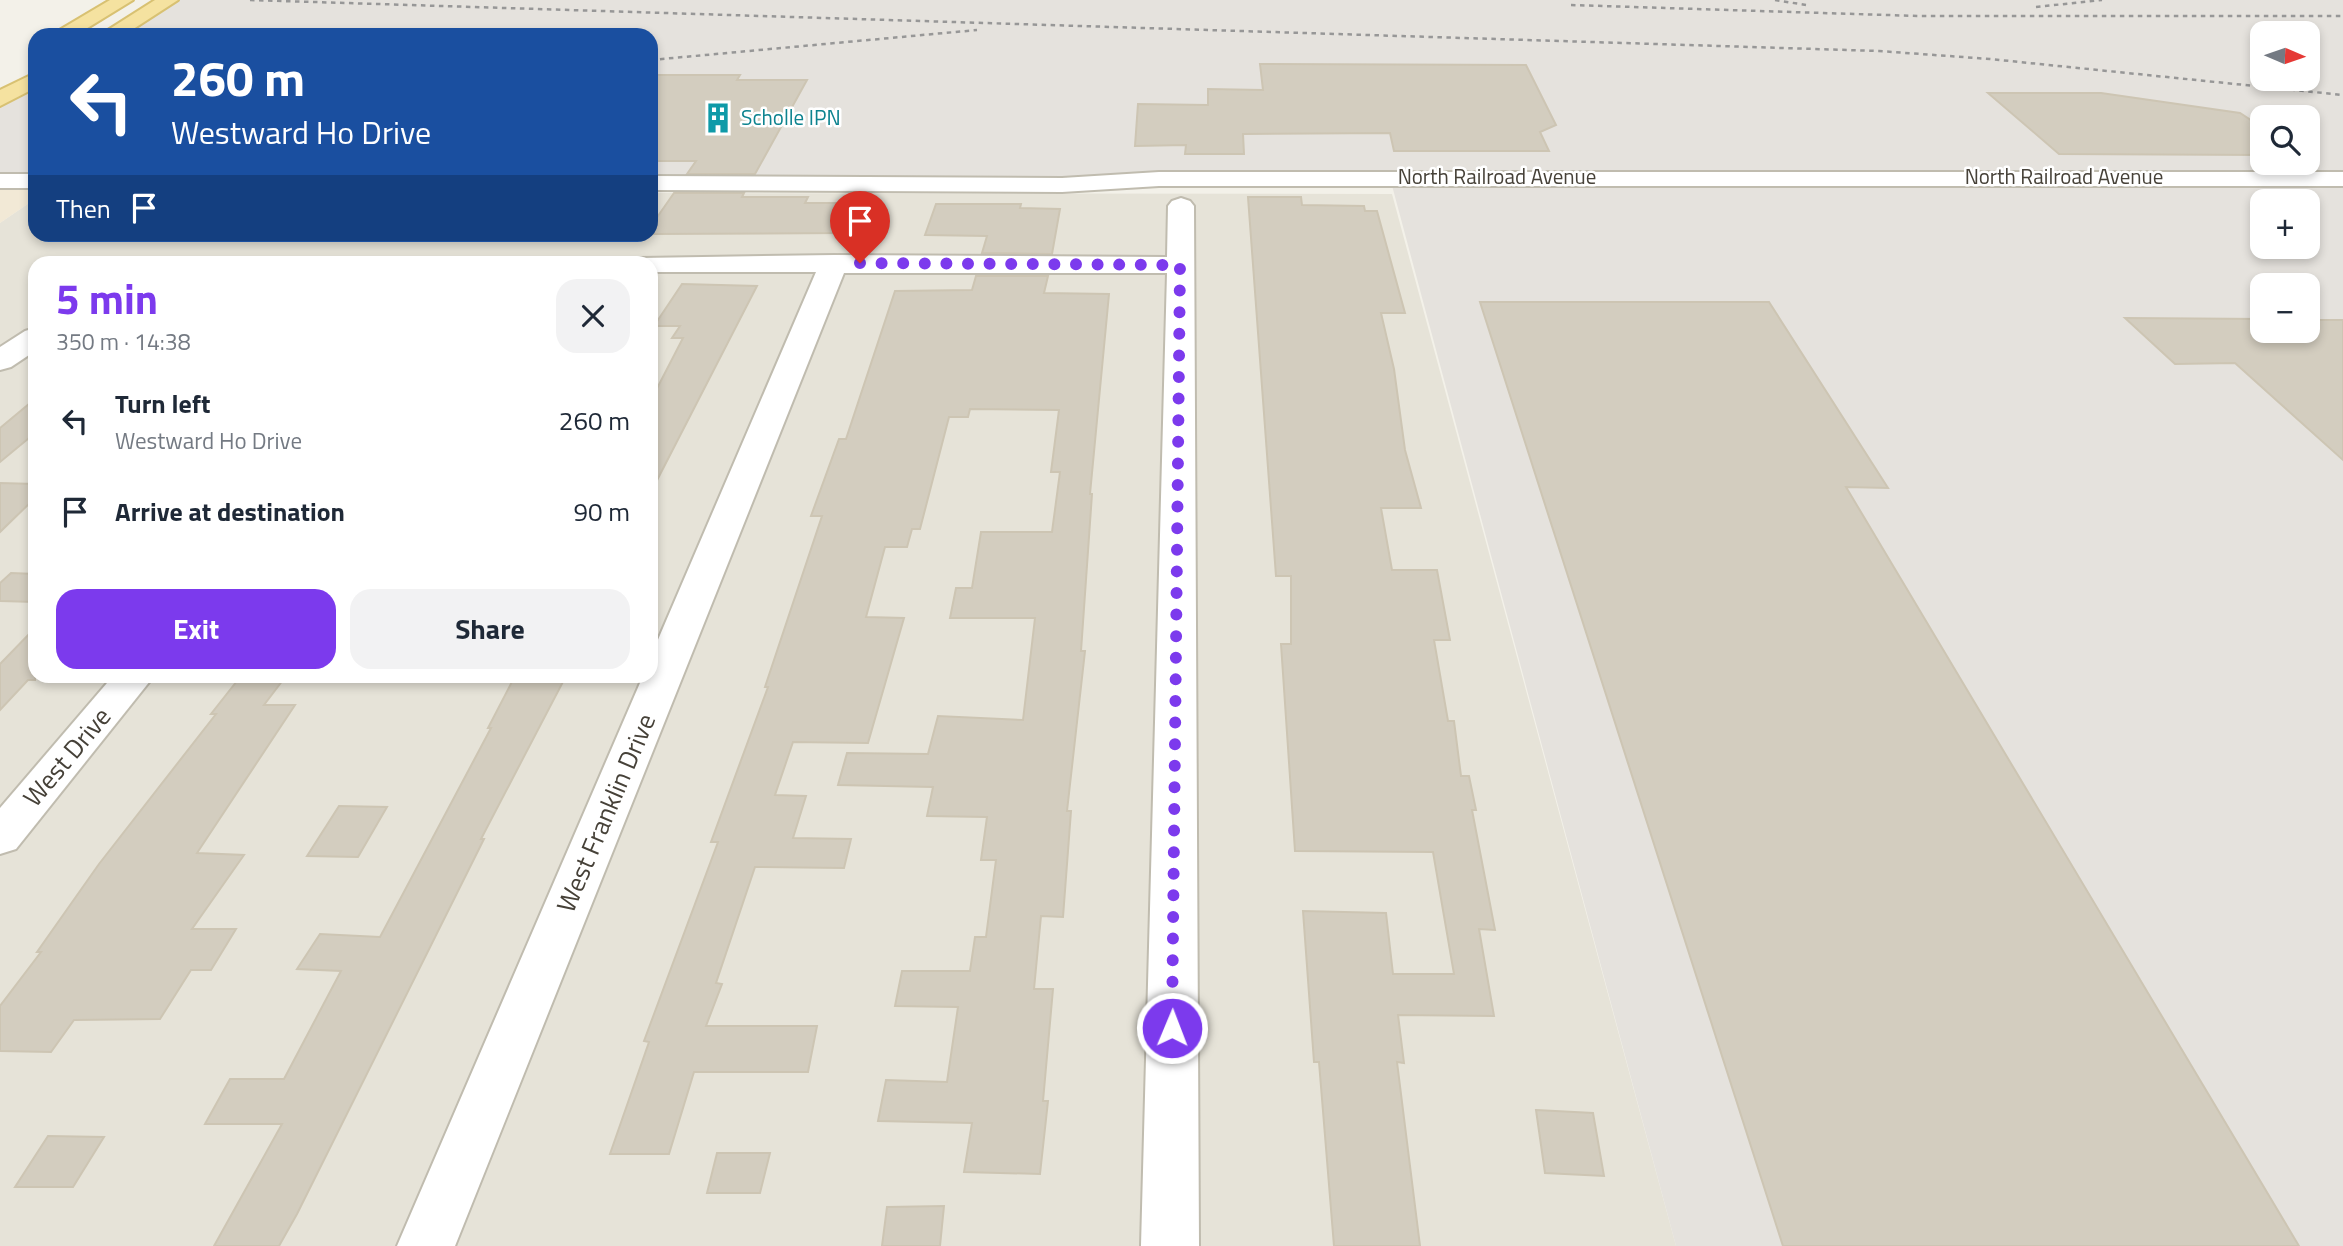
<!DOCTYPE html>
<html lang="en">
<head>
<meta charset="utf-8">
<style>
	:root { --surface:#fff; --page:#f2f2f3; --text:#1f2937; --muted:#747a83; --accent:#7c3aed }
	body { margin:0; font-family:"Titillium Web",sans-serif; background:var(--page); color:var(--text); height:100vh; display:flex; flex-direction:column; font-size:26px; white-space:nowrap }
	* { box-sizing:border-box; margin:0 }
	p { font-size:23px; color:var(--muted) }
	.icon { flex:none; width:38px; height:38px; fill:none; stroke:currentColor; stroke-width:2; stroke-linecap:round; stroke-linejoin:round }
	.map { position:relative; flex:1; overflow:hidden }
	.sheet { position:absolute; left:28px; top:256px; width:630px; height:427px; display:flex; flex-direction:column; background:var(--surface); border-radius:21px; box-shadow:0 4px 10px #0003 }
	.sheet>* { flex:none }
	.guide { position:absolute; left:28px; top:28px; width:630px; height:214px; border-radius:21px; box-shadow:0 4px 10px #0003; background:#1a4fa0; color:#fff; overflow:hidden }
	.needle { width:46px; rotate:92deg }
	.fabs { position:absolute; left:2250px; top:21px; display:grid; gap:14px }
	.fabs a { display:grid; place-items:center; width:70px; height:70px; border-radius:14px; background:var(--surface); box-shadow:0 4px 10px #0003; font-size:35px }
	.pin { position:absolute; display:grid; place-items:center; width:60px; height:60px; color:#fff; margin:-72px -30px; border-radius:50% 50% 50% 0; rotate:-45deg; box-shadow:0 0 7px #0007 }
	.pin .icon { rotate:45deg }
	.me { position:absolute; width:77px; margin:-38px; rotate:1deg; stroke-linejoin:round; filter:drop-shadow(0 0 5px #0008) }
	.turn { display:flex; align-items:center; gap:24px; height:147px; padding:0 28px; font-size:32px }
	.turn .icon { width:91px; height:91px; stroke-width:2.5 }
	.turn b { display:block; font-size:49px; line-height:60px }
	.then { display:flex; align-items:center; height:66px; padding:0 28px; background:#0003; gap:14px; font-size:26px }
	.round { display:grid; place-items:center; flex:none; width:74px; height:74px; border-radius:21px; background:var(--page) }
	.head { display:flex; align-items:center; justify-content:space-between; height:119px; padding:0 28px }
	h1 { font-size:42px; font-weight:700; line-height:52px; color:var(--accent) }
	.action { display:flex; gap:14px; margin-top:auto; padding:14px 28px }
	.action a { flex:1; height:80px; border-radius:21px; background:var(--accent); color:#fff; font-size:28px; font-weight:700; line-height:80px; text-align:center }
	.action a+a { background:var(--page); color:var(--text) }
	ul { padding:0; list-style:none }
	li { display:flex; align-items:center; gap:21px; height:91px; padding:0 28px }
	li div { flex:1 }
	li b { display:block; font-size:26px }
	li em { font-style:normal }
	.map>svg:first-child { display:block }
	.residential { fill:#e6e3d8; fill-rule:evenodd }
	.commercial { fill:#f2e9d6 }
	.industrial { fill:#e5e2dd; fill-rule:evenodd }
	.building { fill:#d3cdbf; stroke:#cdc5b3; stroke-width:2 }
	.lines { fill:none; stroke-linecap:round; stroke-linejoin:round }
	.minor-casing { stroke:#c0bcaf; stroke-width:4 }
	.major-casing { stroke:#d8c172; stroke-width:4 }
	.minor { fill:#fff; fill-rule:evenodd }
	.major { fill:#f5e2a0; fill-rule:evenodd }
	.rail { stroke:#979797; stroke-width:2.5; stroke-dasharray:4.5 4.5; stroke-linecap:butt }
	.route { stroke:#7c3aed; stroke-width:12; stroke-dasharray:0 21.6 }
	.labels { text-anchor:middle; stroke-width:5; stroke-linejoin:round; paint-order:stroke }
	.far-culture-label { font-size:21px; fill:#0d838f; stroke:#fff; text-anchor:start }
	.far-street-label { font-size:21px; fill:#464138; stroke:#fff }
	.street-label { font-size:26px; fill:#464138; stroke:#fff }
</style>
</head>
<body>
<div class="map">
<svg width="2343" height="1246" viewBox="0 0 2343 1246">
	<rect width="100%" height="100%" fill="#f3f1e9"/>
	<!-- residential -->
	<path class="residential" d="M651 193 1392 194 1676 1246H0V223L35 199V234H651ZM35 262H651V676H35Z"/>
	<!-- commercial -->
	<path class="commercial" d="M0 181H35V199L0 223Z"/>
	<!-- industrial -->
	<g class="industrial">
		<path d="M169 0H2343V1246H1676L1390 178 651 183V35H109ZM2263 33H2308V79H2263ZM2263 117H2308V163H2263ZM2263 201H2308V247H2263ZM2263 285H2308V331H2263Z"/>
		<path d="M35 79V181H0V99Z"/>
	</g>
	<!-- building -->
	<g class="building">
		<path d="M1260 64 1526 65 1556 125 1540 132 1549 151H1394L1390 133 1243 134 1244 154H1185L1186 145 1135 146 1138 104 1208 105V89L1263 90Z"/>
		<path d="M651 75H740L737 80H807L755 174H687L696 161H651Z"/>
		<path d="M1988 93H2101L2240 113 2263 128V155L2059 154Z"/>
		<path d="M674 193H744L742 197H808L805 203H858L845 233 651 234V226Z"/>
		<path d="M1248 197H1301L1302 205 1364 206 1365 211H1377L1405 313H1381L1394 369 1405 450 1421 508H1381L1392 570H1437L1450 640H1434L1448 721H1454L1461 776H1469L1476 810H1472L1495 930 1479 929 1494 1016 1398 1015 1404 1063 1397 1062 1420 1246H1334L1319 1062H1314L1303 911 1386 913 1393 974H1454L1433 852 1295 851 1281 644H1291V576H1276Z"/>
		<path d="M936 204H1021L1020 208 1060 209 1052 254 982 253 987 236 925 235Z"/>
		<path d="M976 276H1048L1044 293 1109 294 1090 494H1092L1081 651H1085L1067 811H1071L1063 917 1041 916 1034 989H1053L1043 1101H1048L1040 1174 964 1172 972 1123 878 1121 886 1080 947 1082 958 1007 895 1006 902 971H970L975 937H986L996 860H981L987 817 927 816 933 787 838 785 847 753 928 754 938 716 1023 720 1035 618H950L956 588H972L981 532H1052L1060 472H1051L1059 410 970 409 968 417H949L920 529H912L907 547H885L866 617 904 618 868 743 793 742 775 795 806 796 793 838 851 839 844 868 755 867 716 983 722 984 706 1026H817L808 1072H694L669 1154H610L649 1042 644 1041 718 842H711L768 687H765L822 516H811L839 439H846L895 291 972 290Z"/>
		<path d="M682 284 757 286 651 492V400L683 338H672L680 326H654Z"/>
		<path d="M1480 302H1769L1888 488 1846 487 2299 1246H1783Z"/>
		<path d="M2125 318 2263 319V331H2308V320H2343V460L2235 363 2175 364Z"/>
		<path d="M35 399V433L0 462V428Z"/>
		<path d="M0 483 35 484V498L0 532Z"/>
		<path d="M11 573 35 574V602L0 601V583Z"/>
		<path d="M35 628V680H28L0 710V664Z"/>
		<path d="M241 676H286L264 705H295L197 853 244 855 192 929H236L211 970H191L160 1019 74 1020 51 1052 0 1051V1006L41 952H37L99 864 216 714H211Z"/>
		<path d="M515 676H566L481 839H484L297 1214 279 1246H214L282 1124H205L230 1079H284L341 971 297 969 320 934 380 937 491 728H488Z"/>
		<path d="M339 806 387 807 358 857 307 856Z"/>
		<path d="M1536 1110 1593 1113 1604 1176 1545 1173Z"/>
		<path d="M48 1136 104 1137 73 1187H15Z"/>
		<path d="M717 1153H770L760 1193H707Z"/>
		<path d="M944 1206 940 1246H882L887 1207Z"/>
	</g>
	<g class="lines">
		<!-- minor casing -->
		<g class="minor-casing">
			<g id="minor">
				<path d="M1159 172H2343V186H1159L1062 192 651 190V176L1062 178Z"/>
				<rect x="0" y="174" width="35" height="14"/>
				<path d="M1181 198 1190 201 1194 206 1199 1246H1141L1167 273H844L455 1246H397L643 676H651V656L816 272H651V262H638L641 258 834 255 1167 257 1168 206 1172 201Z"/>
				<path d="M35 328V351L11 367 0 370V347L25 331Z"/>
				<path d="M113 676H154L16 849 0 854V808Z"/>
			</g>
		</g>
		<!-- major casing -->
		<g class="major-casing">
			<g id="major">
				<path d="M110 0H133L76 35H51Z"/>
				<path d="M155 0H178L124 35H100Z"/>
				<path d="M35 73V88L0 106V90Z"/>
			</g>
		</g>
		<!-- minor -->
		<use href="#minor" class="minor"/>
		<!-- major -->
		<use href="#major" class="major"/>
		<!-- rail -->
		<g class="rail">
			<path d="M250 0 1879 51 1990 59 2343 95"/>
			<path d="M1775 0 1806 5"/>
			<path d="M1571 5 1918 16H2343"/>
			<path d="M2036 7 2102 0"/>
			<path d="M651 60 977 30"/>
		</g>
	</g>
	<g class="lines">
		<!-- route -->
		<path class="route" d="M860 263 1180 265 1172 1028"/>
	</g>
	<!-- icons -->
	<defs>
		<g id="building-bare" transform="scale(2.415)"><path d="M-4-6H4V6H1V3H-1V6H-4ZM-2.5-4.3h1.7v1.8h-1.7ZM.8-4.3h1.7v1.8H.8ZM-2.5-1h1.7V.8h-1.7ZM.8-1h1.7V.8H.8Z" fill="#0f9aa8" stroke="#fff" stroke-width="2.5" paint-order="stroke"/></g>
	</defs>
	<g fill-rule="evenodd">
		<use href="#building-bare" x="718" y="118"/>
	</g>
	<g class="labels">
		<!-- far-culture labels -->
		<g class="far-culture-label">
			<text x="741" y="125">Scholle IPN</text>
		</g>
		<!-- far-street labels -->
		<g class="far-street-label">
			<text x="1497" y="184">North Railroad Avenue</text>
			<text x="2064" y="184">North Railroad Avenue</text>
		</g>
		<!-- street labels -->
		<g class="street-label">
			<text transform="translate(67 757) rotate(-50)" y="9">West Drive</text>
			<text transform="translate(606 813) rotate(-67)" y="9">West Franklin Drive</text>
		</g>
	</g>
</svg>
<div class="fabs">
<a><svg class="needle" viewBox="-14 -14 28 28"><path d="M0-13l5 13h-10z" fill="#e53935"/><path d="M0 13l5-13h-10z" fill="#747a83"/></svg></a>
<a><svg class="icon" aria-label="search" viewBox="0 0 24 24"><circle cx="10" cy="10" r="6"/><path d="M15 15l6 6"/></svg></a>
<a>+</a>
<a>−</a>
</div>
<div class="pin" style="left:860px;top:263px;background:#d93025"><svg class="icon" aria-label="arrive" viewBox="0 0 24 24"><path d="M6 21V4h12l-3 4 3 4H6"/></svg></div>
<svg class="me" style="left:1172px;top:1028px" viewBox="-20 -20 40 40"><circle r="17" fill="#7c3aed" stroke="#fff" stroke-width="3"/><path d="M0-11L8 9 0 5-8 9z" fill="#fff"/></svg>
<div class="guide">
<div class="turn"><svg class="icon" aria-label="left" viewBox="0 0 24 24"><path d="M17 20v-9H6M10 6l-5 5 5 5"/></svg><div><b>260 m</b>Westward Ho Drive</div></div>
<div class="then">Then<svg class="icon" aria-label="arrive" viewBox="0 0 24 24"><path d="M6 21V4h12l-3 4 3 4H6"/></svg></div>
</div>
<section class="sheet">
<div class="head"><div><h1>5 min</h1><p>350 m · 14:38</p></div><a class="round"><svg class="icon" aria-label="close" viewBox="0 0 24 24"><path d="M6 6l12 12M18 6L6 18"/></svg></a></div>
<ul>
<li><svg class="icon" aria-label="left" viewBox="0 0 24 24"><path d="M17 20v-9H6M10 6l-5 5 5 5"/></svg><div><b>Turn left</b><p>Westward Ho Drive</p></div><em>260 m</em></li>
<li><svg class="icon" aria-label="arrive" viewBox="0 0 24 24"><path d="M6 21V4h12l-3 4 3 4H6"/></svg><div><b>Arrive at destination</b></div><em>90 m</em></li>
</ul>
<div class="action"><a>Exit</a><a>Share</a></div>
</section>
</div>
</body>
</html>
